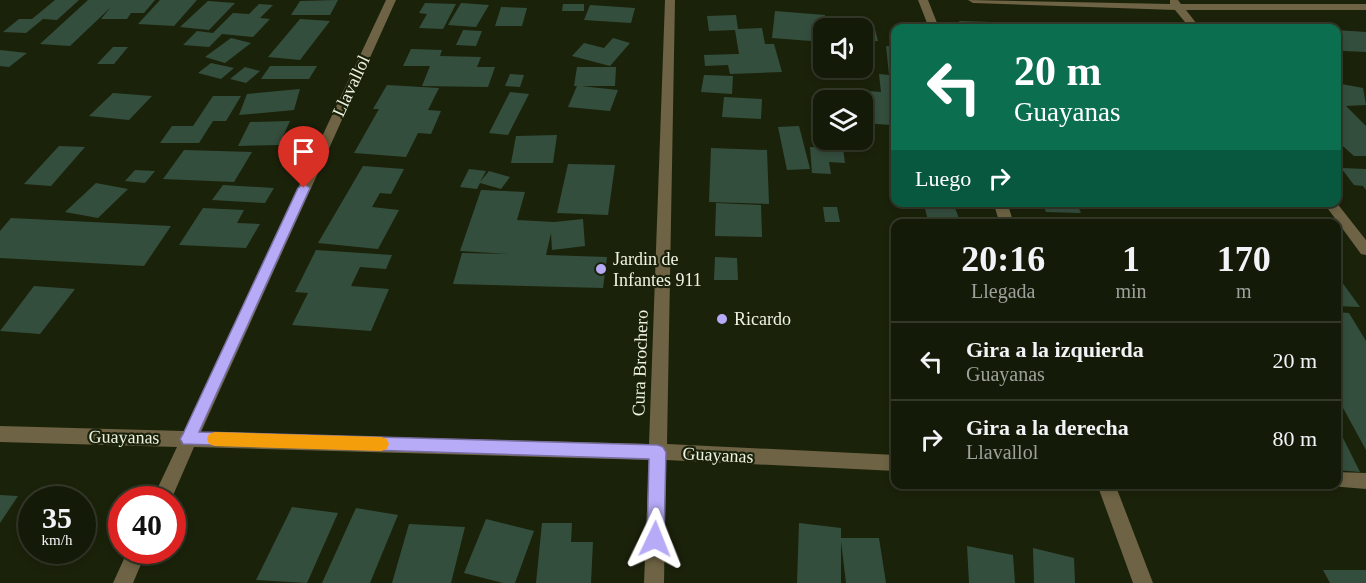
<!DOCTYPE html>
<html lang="es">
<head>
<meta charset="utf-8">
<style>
	:root { --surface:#141a08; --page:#212716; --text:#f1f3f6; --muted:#9da19c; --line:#333829 }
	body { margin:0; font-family:"Times New Roman",serif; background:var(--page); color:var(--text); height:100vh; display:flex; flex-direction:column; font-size:22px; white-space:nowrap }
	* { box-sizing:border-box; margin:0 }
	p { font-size:20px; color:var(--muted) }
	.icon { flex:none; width:33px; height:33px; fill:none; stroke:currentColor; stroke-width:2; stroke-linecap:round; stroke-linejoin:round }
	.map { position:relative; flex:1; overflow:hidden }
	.side { position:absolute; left:891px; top:219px; width:450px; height:270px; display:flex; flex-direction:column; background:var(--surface); border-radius:12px; box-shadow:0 3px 9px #0003,0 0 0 2px var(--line) }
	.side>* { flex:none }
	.guide { position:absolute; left:891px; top:24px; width:450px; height:183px; border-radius:12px; box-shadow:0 3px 9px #0003,0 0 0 2px var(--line); background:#0b6e4f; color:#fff; overflow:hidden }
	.fabs { position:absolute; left:813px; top:18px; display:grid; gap:12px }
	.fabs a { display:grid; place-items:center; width:60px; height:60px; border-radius:12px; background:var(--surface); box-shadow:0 3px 9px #0003,0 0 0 2px var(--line); font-size:30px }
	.speed { position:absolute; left:18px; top:486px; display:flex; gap:12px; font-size:30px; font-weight:700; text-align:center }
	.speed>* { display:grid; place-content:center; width:78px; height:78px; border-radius:50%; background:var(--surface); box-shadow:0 3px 9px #0003,0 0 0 2px var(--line); line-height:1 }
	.speed small { font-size:15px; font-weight:400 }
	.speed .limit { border:9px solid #d22; background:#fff; color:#111 }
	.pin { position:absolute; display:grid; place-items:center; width:51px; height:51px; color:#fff; margin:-62px -26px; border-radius:50% 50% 50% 0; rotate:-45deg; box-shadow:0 0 6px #0007 }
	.pin .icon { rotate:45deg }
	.me { position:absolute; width:66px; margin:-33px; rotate:2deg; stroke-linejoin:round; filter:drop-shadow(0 0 4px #0008) }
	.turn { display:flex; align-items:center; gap:21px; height:126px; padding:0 24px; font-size:27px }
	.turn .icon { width:78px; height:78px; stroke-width:2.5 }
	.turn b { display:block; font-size:42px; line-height:51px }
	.then { display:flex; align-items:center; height:57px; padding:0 24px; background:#0003; gap:12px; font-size:22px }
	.eta { display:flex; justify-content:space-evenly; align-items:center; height:102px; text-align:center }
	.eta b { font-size:36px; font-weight:700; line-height:42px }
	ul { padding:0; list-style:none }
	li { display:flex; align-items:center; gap:18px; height:78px; padding:0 24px; border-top:2px solid var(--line) }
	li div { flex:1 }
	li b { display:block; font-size:22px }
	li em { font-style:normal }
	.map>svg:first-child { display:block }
	.building { fill:#344e3e }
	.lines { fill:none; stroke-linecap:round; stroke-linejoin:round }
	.minor { fill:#6e6344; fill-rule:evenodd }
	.route { fill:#b7abf8; stroke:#776fa1; stroke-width:1.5 }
	.slow { fill:#f59e0b }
	.poi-dot { fill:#b7abf8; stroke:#1b220a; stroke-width:2 }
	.labels { text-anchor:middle; stroke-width:4.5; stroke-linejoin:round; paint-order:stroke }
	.street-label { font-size:18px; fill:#eef3e4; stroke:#1b220a }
	.poi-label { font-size:18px; fill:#eef3e4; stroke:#1b220a; text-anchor:start }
</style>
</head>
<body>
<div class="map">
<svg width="1366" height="583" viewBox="0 0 1366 583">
	<rect width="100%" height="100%" fill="#1b220a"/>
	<!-- building -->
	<g class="building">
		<path d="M55 0H79L57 20 43 19 26 33 3 32 19 19H32Z"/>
		<path d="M88 0H155L144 13H131L127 19H101L111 7 70 46 40 44Z"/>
		<path d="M160 0H197L174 26 138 24Z"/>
		<path d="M338 0 330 15H291L300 1Z"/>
		<path d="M208 1 235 3 209 30 180 27Z"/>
		<path d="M425 3 456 4 443 29 419 28 427 14 419 13Z"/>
		<path d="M461 3 489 5 476 27 448 25Z"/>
		<path d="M259 4 273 5 260 18 270 19 253 37 222 34 209 47 183 45 197 31 213 33 233 13 249 14Z"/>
		<path d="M563 4H584V11H562Z"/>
		<path d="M590 5 635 8 631 23 584 20Z"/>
		<path d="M501 7 527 8 522 26H495Z"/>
		<path d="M775 11 825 15 824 42 772 38Z"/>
		<path d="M736 15 738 29 762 28 765 44H774L782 72 730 74 728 65 705 66 704 55 739 54 735 30 709 31 707 16Z"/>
		<path d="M300 19 330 21 300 60 268 57Z"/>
		<path d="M959 21 992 22 995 28H962Z"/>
		<path d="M839 25H874L878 41H862V28H840Z"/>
		<path d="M463 30 482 31 476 46 456 45Z"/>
		<path d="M1336 30 1366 32V52L1344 51 1336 47Z"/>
		<path d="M231 38 251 43 225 63 205 57Z"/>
		<path d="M613 38 630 43 610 66 572 56 584 43 604 48Z"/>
		<path d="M886 46 896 47V116L890 115 891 125 862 123V100H854V90L881 92 879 74 889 75Z"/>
		<path d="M113 47H128L114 64H97Z"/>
		<path d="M411 49 442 50 440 56 481 57 477 67H495L488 87 422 86 430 66H403Z"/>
		<path d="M0 50 27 53 9 67 0 66Z"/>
		<path d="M817 57H824V68H845L844 78 815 75Z"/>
		<path d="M211 63 234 68 221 79 198 73Z"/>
		<path d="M270 66H317L309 79H261Z"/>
		<path d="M245 67 260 71 246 83 230 79Z"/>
		<path d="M577 67H616L615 86H581L618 90 610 111 568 107 577 86H574Z"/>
		<path d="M510 74 524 75 520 87 505 86Z"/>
		<path d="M704 75 733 76 732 94 701 92Z"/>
		<path d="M1336 83 1363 88 1366 105 1346 106 1366 126V156H1354L1336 140Z"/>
		<path d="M387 85 439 88 428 110 441 111 431 134 418 133 406 157 354 153 379 109H373Z"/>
		<path d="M300 89 294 110 239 115 247 94Z"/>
		<path d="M510 92 529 94 508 135 489 133Z"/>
		<path d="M113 93 152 96 129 120 89 116Z"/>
		<path d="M213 96H241L226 121H213L199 143H160L172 126H193Z"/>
		<path d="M724 97 762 99 761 119 722 117Z"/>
		<path d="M290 121 279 145 238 146 250 122Z"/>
		<path d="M799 126 810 169 787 170 778 127Z"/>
		<path d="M557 135 553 163H511L516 136Z"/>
		<path d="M59 146 85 147 51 186 24 184Z"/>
		<path d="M810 147 843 148 845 163 829 162 831 174 812 173Z"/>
		<path d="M711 148 767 150 769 204 709 202Z"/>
		<path d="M184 150 252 152 234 182 163 179Z"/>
		<path d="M568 164 615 165 608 215 557 213Z"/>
		<path d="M363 166 404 169 391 194 380 193 372 207 399 210 378 249 318 243Z"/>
		<path d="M1341 168 1366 169V190L1363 186 1354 185Z"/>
		<path d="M469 169 486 171 480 182 489 171 510 177 501 189 480 183 477 189 460 187Z"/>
		<path d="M135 170 155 171 145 183 125 181Z"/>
		<path d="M96 183 128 189 98 218 65 212Z"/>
		<path d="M223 185 274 188 265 203 212 200Z"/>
		<path d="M481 190 525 192 517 220 554 222 583 219 585 246 552 250 551 233 546 255 607 257 603 288 453 284 462 253 509 254 460 251Z"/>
		<path d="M1042 202H1076L1081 213 1046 212Z"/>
		<path d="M716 203 761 205 762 237 715 236Z"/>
		<path d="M924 205H954L961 224H929Z"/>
		<path d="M823 207H837L840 222H825Z"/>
		<path d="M203 208 244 210 237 223 260 224 246 248 179 245Z"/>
		<path d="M11 218 171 226 144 266 0 258V231Z"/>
		<path d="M316 250 392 255 386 269 360 267 351 286 389 289 371 331 292 325 308 293 295 292Z"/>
		<path d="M715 257 737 258 738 280H714Z"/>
		<path d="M1336 274 1360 307 1336 306Z"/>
		<path d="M34 286 75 289 40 334 0 331Z"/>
		<path d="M1336 312 1349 313 1366 341V450L1336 395Z"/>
		<path d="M1336 424 1360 472 1336 470Z"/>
		<path d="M0 495 18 496 0 523Z"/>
		<path d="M292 507 338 513 307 583 256 580Z"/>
		<path d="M356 508 398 515 370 583H322Z"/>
		<path d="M486 519 534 531 515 583H503L464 573Z"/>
		<path d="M542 523H572L571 542H593L591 583H536Z"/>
		<path d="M799 523 841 528V538H879L886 583H846L841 541V583H797Z"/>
		<path d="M409 524 465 527 451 583H392Z"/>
		<path d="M967 546 1013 555 1015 583H969Z"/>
		<path d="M1033 548 1074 558 1075 583H1034Z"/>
		<path d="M1323 570H1366V583H1330Z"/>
	</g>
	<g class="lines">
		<!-- minor -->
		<g class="minor">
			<path d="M386 0H396L201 432 649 444 665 0H675L667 444 896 455V471L666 460 664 583H644L649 460 194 447 171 500H152L177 447 0 442V426L184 431Z"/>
			<path d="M918 0H928L939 28H929Z"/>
			<path d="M968 0 1170 4V0H1178L1181 4H1366V10H1186L1200 28H1190L1175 10 973 3Z"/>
			<path d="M993 202H1007L1014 224H1000Z"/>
			<path d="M1323 202H1336L1366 240V255L1361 254Z"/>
			<path d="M1336 472 1366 473V489L1330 486 1336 484Z"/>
			<path d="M1097 484H1115L1153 583H1133Z"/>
			<path d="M128 550H147L133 583H113Z"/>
		</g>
	</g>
	<!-- route -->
	<path class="route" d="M304 184 310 188 199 432 658 445 663 447 666 452 664 539 661 545 655 548 649 545 647 539 649 459 183 444 180 439 183 434 298 188Z"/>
	<!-- slow -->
	<path class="slow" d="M215 432 381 437 387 439 389 444 387 449 381 451 215 446 209 444 207 439 209 434Z"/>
	<!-- markers -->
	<g class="poi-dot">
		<circle cx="601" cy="269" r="6"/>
		<circle cx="722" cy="319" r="6"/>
	</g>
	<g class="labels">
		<!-- street labels -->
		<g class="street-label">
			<text transform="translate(351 86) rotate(-65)" y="6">Llavallol</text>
			<text transform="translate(640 363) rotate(-88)" y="6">Cura Brochero</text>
			<text transform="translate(124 437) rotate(1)" y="6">Guayanas</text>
			<text transform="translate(718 455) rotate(3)" y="6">Guayanas</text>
		</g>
		<!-- poi labels -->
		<g class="poi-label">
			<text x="613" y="265">Jardin de<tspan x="613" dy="21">Infantes 911</tspan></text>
			<text x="734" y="325">Ricardo</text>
		</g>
	</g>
</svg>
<div class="fabs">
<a><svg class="icon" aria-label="sound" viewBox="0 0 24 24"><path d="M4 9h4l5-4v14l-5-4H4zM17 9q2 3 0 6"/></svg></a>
<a><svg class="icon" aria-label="layers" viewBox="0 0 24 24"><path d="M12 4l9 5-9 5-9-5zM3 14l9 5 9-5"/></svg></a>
</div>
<div class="speed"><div>35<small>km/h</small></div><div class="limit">40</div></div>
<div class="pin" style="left:304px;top:188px;background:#d93025"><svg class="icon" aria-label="arrive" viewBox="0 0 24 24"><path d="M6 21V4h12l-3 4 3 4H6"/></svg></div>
<svg class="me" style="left:655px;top:539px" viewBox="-20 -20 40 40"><path d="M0-17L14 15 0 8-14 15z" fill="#b7abf8" stroke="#fff" stroke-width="4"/></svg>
<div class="guide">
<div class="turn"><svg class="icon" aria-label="left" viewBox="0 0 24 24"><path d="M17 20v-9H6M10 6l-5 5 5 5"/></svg><div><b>20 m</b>Guayanas</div></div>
<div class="then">Luego<svg class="icon" aria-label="right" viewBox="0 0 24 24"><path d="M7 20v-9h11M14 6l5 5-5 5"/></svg></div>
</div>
<section class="side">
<div class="eta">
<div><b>20:16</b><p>Llegada</p></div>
<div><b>1</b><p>min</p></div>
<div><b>170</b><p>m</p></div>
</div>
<ul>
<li><svg class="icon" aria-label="left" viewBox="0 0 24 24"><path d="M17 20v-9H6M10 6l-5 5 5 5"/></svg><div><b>Gira a la izquierda</b><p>Guayanas</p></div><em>20 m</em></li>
<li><svg class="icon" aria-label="right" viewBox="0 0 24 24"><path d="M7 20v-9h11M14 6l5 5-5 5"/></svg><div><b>Gira a la derecha</b><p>Llavallol</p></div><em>80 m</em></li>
</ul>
</section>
</div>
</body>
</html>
